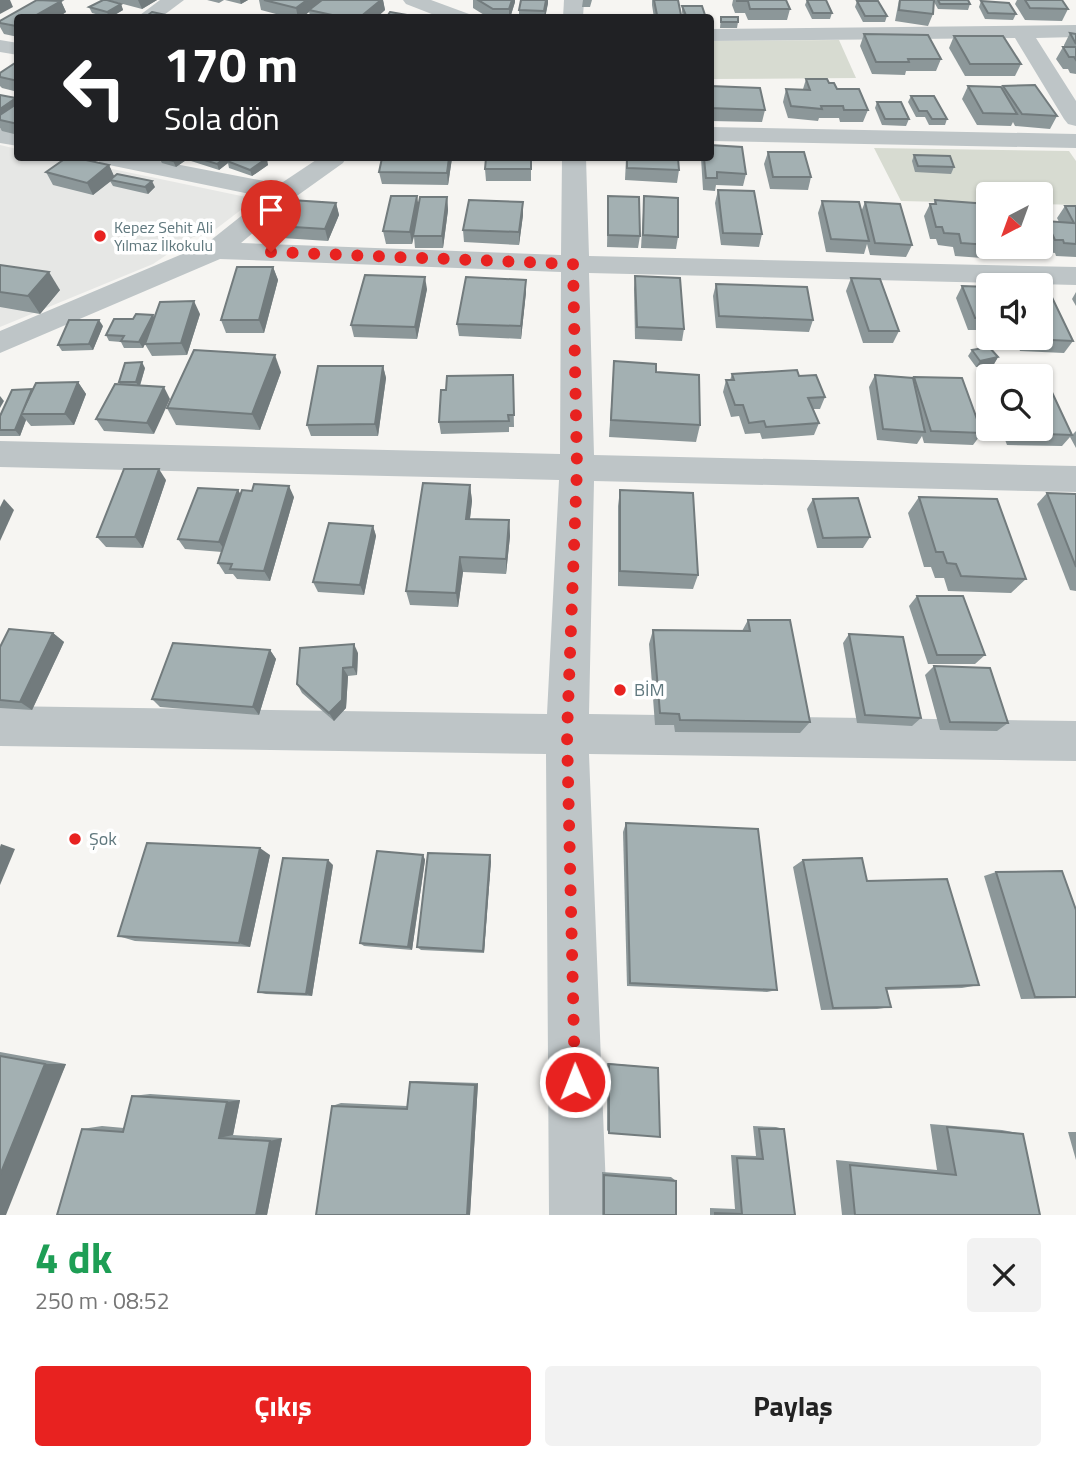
<!DOCTYPE html>
<html lang="tr">
<head>
<meta charset="utf-8">
<style>
	:root { --surface:#fff; --page:#f2f2f2; --text:#222; --muted:#767676; --accent:#e82220 }
	body { margin:0; font-family:"Titillium Web",sans-serif; background:var(--page); color:var(--text); height:100vh; display:flex; flex-direction:column; font-size:26px; white-space:nowrap }
	* { box-sizing:border-box; margin:0 }
	p { font-size:23px; color:var(--muted) }
	.icon { flex:none; width:38px; height:38px; fill:none; stroke:currentColor; stroke-width:2; stroke-linecap:round; stroke-linejoin:round }
	.map { position:relative; height:1215px; overflow:hidden }
	.panel { display:flex; flex-direction:column; background:var(--surface); flex:1 }
	.panel>* { flex:none }
	.top-card { position:absolute; left:14px; top:14px; width:700px; height:147px; border-radius:7px; box-shadow:0 2px 5px #0004; background:#202124; color:#fff; overflow:hidden }
	.needle { width:46px; rotate:221deg }
	.fabs { position:absolute; left:976px; top:182px; display:grid; gap:14px }
	.fabs a { display:grid; place-items:center; width:77px; height:77px; border-radius:7px; background:var(--surface); box-shadow:0 2px 5px #0004; font-size:35px }
	.pin { position:absolute; display:grid; place-items:center; width:60px; height:60px; color:#fff; margin:-72px -30px; border-radius:50% 50% 50% 0; rotate:-45deg; box-shadow:0 0 7px #0007 }
	.pin .icon { rotate:45deg }
	.me { position:absolute; width:77px; margin:-38px; rotate:359deg; stroke-linejoin:round; filter:drop-shadow(0 0 5px #0008) }
	.turn { display:flex; align-items:center; gap:24px; height:147px; padding:0 35px; font-size:32px }
	.turn .icon { width:91px; height:91px; stroke-width:2.5 }
	.turn b { display:block; font-size:49px; line-height:60px }
	.round { display:grid; place-items:center; flex:none; width:74px; height:74px; border-radius:7px; background:var(--page) }
	.overview { display:flex; align-items:center; justify-content:space-between; height:119px; padding:0 35px }
	h1 { font-size:42px; font-weight:700; line-height:52px; color:#1e9e55 }
	.button { display:flex; gap:14px; margin-top:auto; padding:14px 35px }
	.button a { flex:1; height:80px; border-radius:7px; background:var(--accent); color:#fff; font-size:28px; font-weight:700; line-height:80px; text-align:center }
	.button a+a { background:var(--page); color:var(--text) }
	.map>svg:first-child { display:block }
	.built { fill:#e6e7e5 }
	.green { fill:#d7dbd1 }
	.lines { fill:none; stroke-linecap:round; stroke-linejoin:round }
	.minor { fill:#bec5c7; fill-rule:evenodd }
	.wall { fill:#8c9799 }
	.shaded-wall { fill:#727b7d }
	.building { fill:#a3b0b2; stroke:#727b7d; stroke-width:2 }
	.route { stroke:#e82220; stroke-width:12; stroke-dasharray:0 21.6 }
	.poi-dot { fill:#e82220; stroke:#fff; stroke-width:2.5 }
	.labels { text-anchor:middle; stroke-width:7; stroke-linejoin:round; paint-order:stroke }
	.far-poi-label { font-size:16px; fill:#60787e; stroke:#fff; text-anchor:start }
	.poi-label { font-size:18px; fill:#60787e; stroke:#fff; text-anchor:start }
</style>
</head>
<body>
<div class="map">
<svg width="1076" height="1215" viewBox="0 0 1076 1215">
	<rect width="100%" height="100%" fill="#f6f5f2"/>
	<!-- built -->
	<path class="built" d="M0 145 17 149 18 158H60L246 197 250 203 208 235 193 237 153 264 0 327Z"/>
	<!-- green -->
	<g class="green">
		<path d="M839 40 856 78 711 79 710 41Z"/>
		<path d="M874 148 1069 151 1076 161V205L1041 204V194H989V203L901 201Z"/>
	</g>
	<g class="lines">
		<!-- minor -->
		<g class="minor">
			<path d="M160 0H184L160 18H136Z"/>
			<path d="M403 0H431L469 14 472 18H442L406 4Z"/>
			<path d="M564 0H584L583 18H563Z"/>
			<path d="M1076 25V37L1036 38 1076 101V126L1068 124 1064 119 1015 38 710 41V29Z"/>
			<path d="M0 40 18 43V55L0 52Z"/>
			<path d="M710 127 1076 134V148L710 141Z"/>
			<path d="M0 129 18 132V146L0 143Z"/>
			<path d="M97 158H144L280 184 319 158H346L343 163 294 198 241 243 561 255 562 158H586L589 256 1076 267V285L589 273 594 455 1076 466V492L594 481 589 714 1076 721V761L589 754 607 1215H549L546 754 0 746V706L547 714 559 480 0 467V441L560 454 561 272 220 259 0 353V331L206 244 265 197 109 165 100 163Z"/>
		</g>
	</g>
	<!-- wall -->
	<g class="wall">
		<path d="M108 0H157L142 9Z"/>
		<path d="M207 0H224L219 3Z"/>
		<path d="M225 0H248L241 4Z"/>
		<path d="M259 0H383L385 10 376 18H311L309 12 301 18H291L261 10Z"/>
		<path d="M473 0H515V2L510 18H489L473 8Z"/>
		<path d="M583 0H592L590 7H582Z"/>
		<path d="M652 0H678L681 18H654L652 5Z"/>
		<path d="M733 0H786L790 9 787 20H748L745 13H735L732 5Z"/>
		<path d="M807 0H826L832 13 830 19H812L805 5Z"/>
		<path d="M899 0H968L970 4 968 10 938 9 934 2 933 14 928 26 895 21Z"/>
		<path d="M1017 0H1062L1068 9 1062 21 1025 20 1015 4Z"/>
		<path d="M61 1 66 12 57 18H18V37L4 34 0 27V21Z"/>
		<path d="M857 1 887 16 885 22H863L855 7Z"/>
		<path d="M981 1 1016 14 1013 20 985 19 979 7Z"/>
		<path d="M548 3 545 18H519V10Z"/>
		<path d="M121 4 123 10 110 18 92 13 89 7Z"/>
		<path d="M682 6 706 18H683L682 12Z"/>
		<path d="M721 17 738 22 737 28H720Z"/>
		<path d="M1070 33 1076 34V74L1070 73 1068 69H1063L1056 59 1063 47H1064V45Z"/>
		<path d="M864 34 941 59 936 71H906L905 75 872 74 860 46Z"/>
		<path d="M954 36 1021 64 1015 76H965L949 48Z"/>
		<path d="M18 61V92L2 88 0 86V77Z"/>
		<path d="M806 79 829 83 868 110 863 122H840L839 118H819L818 121 788 118 783 102 786 89H803Z"/>
		<path d="M710 86 765 110 762 122 710 121Z"/>
		<path d="M968 86 1001 88 1003 86 1057 116 1050 129 1015 126 1013 122 1011 126 977 125 962 99Z"/>
		<path d="M0 95 18 101V135L2 131 0 128Z"/>
		<path d="M911 96 947 119 945 125H929L925 117H916L908 102Z"/>
		<path d="M877 102 909 119 906 126 882 125 875 108Z"/>
		<path d="M768 152 811 177 808 190 770 189 764 164Z"/>
		<path d="M914 155 954 167 951 174 915 172 912 161Z"/>
		<path d="M129 158H150L146 161Z"/>
		<path d="M159 158H189L176 167 162 163Z"/>
		<path d="M190 158H264L268 165 252 176 229 168 228 163 219 170 191 161Z"/>
		<path d="M452 158 448 185 382 184 379 172Z"/>
		<path d="M531 158V181H486L485 169Z"/>
		<path d="M626 158H678L679 170 677 183 625 180Z"/>
		<path d="M701 158H710L746 174 743 186 716 185 715 191 703 190Z"/>
		<path d="M109 165 114 177 155 187 148 194 113 186 110 181 93 195 53 185 46 172Z"/>
		<path d="M718 190 762 234 759 247 721 245 715 203Z"/>
		<path d="M608 196 640 236 638 248 607 247Z"/>
		<path d="M644 196 678 237 676 249 641 248Z"/>
		<path d="M447 197 448 210 443 248H415L414 237 412 244H386L383 231 419 206Z"/>
		<path d="M935 200 988 204 989 247H1003L996 259 955 256 953 247 938 245 936 239H930L924 216 930 204H934Z"/>
		<path d="M822 201 861 212 865 202 912 245 906 257 870 255 867 244 864 254 826 252 818 213Z"/>
		<path d="M336 203 339 215 328 241 282 238 278 226Z"/>
		<path d="M1065 206H1076V257L1056 256 1055 253 1047 252 1041 240V229L1046 221 1059 222 1057 218Z"/>
		<path d="M523 215 519 245 464 242 463 230Z"/>
		<path d="M0 265 60 290 40 314 0 307Z"/>
		<path d="M273 267 278 280 264 333H226L221 320Z"/>
		<path d="M635 276 684 329 682 341 635 339 634 289Z"/>
		<path d="M851 278 899 331 893 343H863L846 291Z"/>
		<path d="M526 280V292L521 339 459 336 457 324Z"/>
		<path d="M716 284 813 320 809 332 716 328 713 296Z"/>
		<path d="M962 286 989 287V334H977L976 330H968L956 298Z"/>
		<path d="M427 289 417 339 354 337 351 325Z"/>
		<path d="M1076 292V306L1072 299Z"/>
		<path d="M200 314 187 355 152 356 145 344 147 340 143 348H124L121 342 109 341 106 335 133 319Z"/>
		<path d="M103 326 93 350 62 351 58 345Z"/>
		<path d="M1014 338H1041L1073 341 1064 353 1020 351Z"/>
		<path d="M972 350 998 357 994 364 976 367 968 356Z"/>
		<path d="M614 361 656 372 700 425 696 442 609 437Z"/>
		<path d="M383 366 386 378 378 436H311L307 425Z"/>
		<path d="M145 368 140 386 154 434 104 431 96 419 120 385 119 382Z"/>
		<path d="M281 372 260 430 176 425 167 408Z"/>
		<path d="M732 374 799 376 825 397 820 409H813L819 423 814 435 762 439 760 433 745 434 739 416 731 417 723 392 726 380H730Z"/>
		<path d="M513 375 514 427H509V432L441 434 439 422 446 390Z"/>
		<path d="M875 375 914 378V377L982 433 973 445 924 443 922 436 917 444 877 440 869 387Z"/>
		<path d="M78 382 86 394 74 425 31 426 26 420 20 436H0V416L32 389Z"/>
		<path d="M1001 429H1041L1072 435 1076 431V448L1070 437 1062 446 1007 445Z"/>
		<path d="M166 480 143 548 106 547 97 537Z"/>
		<path d="M470 485 472 501 470 519 509 520 510 536 506 574 463 572 458 607 410 605 406 591Z"/>
		<path d="M238 490 241 495 294 497 270 581 237 579 233 574H225L218 563 222 552 185 549 178 539Z"/>
		<path d="M620 490 698 575 693 589 618 586V506Z"/>
		<path d="M1047 493 1076 494V591L1070 590 1037 504Z"/>
		<path d="M919 497 1026 579 1011 593 948 591 944 578H935L931 567H924L908 513Z"/>
		<path d="M813 499 870 537 863 548H817L807 509Z"/>
		<path d="M373 526 376 536 364 595 318 592 313 582Z"/>
		<path d="M917 596 985 655 975 664H928L909 606Z"/>
		<path d="M748 620 810 722 800 733 675 732 674 725H655L649 644 653 630 742 631Z"/>
		<path d="M53 633 64 642 32 710 0 708V647Z"/>
		<path d="M849 634 921 718 912 726 857 723 843 643Z"/>
		<path d="M270 650 276 659 259 715 160 707 152 699Z"/>
		<path d="M358 653 357 675 348 676 346 708 334 721 302 693 297 684Z"/>
		<path d="M934 666 1008 723 997 731 940 730 925 675Z"/>
		<path d="M626 823 777 990 767 992 627 986 623 832Z"/>
		<path d="M270 855 250 947 135 941 118 936Z"/>
		<path d="M423 855 425 860 412 950 364 946 360 943Z"/>
		<path d="M803 860 867 881 979 985 962 988 887 990 891 1007 877 1009 821 1010 793 867Z"/>
		<path d="M491 861 484 953 421 950 417 947Z"/>
		<path d="M333 865 312 996 266 994 258 992Z"/>
		<path d="M996 872 1076 910V998L1021 999 984 876Z"/>
		<path d="M0 1052 66 1064 0 1215Z"/>
		<path d="M607 1063 658 1068 609 1133 607 1130Z"/>
		<path d="M416 1081 478 1083 470 1215H316L332 1106 341 1103 407 1106 410 1082Z"/>
		<path d="M150 1094 240 1100 233 1135 282 1138 267 1215 82 1129 102 1126 124 1128 132 1096Z"/>
		<path d="M930 1124 1002 1130 1023 1134 1040 1215H842L836 1160 937 1170Z"/>
		<path d="M753 1126 776 1127 784 1129 795 1215H710V1208L735 1209 731 1155 756 1156Z"/>
		<path d="M1068 1132H1076V1160Z"/>
		<path d="M602 1172 671 1177 676 1181V1215H602Z"/>
	</g>
	<!-- shaded-wall -->
	<g class="shaded-wall">
		<path d="M0 0H10L13 7 0 14Z"/>
		<path d="M138 0H157L142 9Z"/>
		<path d="M240 0H248L241 4Z"/>
		<path d="M307 0H327L309 10V12L301 18H298L296 8Z"/>
		<path d="M381 0H383L385 10 376 18H359Z"/>
		<path d="M512 0H515V2L510 18H509V9Z"/>
		<path d="M546 0H548V3L545 18H544Z"/>
		<path d="M61 1 66 12 57 18H31Z"/>
		<path d="M121 4 123 10 109 18 107 12Z"/>
		<path d="M16 98 18 101V114L0 120V109Z"/>
		<path d="M178 158H189L176 167 173 161Z"/>
		<path d="M225 158H235L227 161 228 163 219 170 217 164Z"/>
		<path d="M267 158 268 165 252 176 250 170Z"/>
		<path d="M449 158H452L448 185 447 173Z"/>
		<path d="M109 165 115 178 93 195 87 183Z"/>
		<path d="M152 181 155 187 148 194 145 187Z"/>
		<path d="M417 196 419 208 412 244 410 232Z"/>
		<path d="M447 197 448 210 443 248 442 236Z"/>
		<path d="M523 202V215L519 245V232Z"/>
		<path d="M336 203 339 215 328 241 325 229Z"/>
		<path d="M273 267 278 280 264 333 259 320Z"/>
		<path d="M49 272 60 290 40 314 28 296Z"/>
		<path d="M425 277 427 289 417 339 415 327Z"/>
		<path d="M526 280V292L521 339V326Z"/>
		<path d="M194 301 200 314 187 355 181 343Z"/>
		<path d="M153 315 156 321 143 348 139 342Z"/>
		<path d="M99 320 103 326 93 350 89 344Z"/>
		<path d="M275 355 281 372 260 430 252 414Z"/>
		<path d="M998 357 994 364 976 367 980 361Z"/>
		<path d="M142 362 145 368 139 388 136 382Z"/>
		<path d="M383 366 386 378 378 436 375 424Z"/>
		<path d="M78 382 86 394 74 425 65 414Z"/>
		<path d="M164 387 170 399 154 434 147 423Z"/>
		<path d="M0 396 4 401 0 408Z"/>
		<path d="M21 414 26 420 20 436 15 430Z"/>
		<path d="M159 469 166 480 143 548 135 537Z"/>
		<path d="M470 485 472 501 468 534 466 519Z"/>
		<path d="M289 486 294 497 270 581 264 571Z"/>
		<path d="M238 490 244 501 226 552 219 542Z"/>
		<path d="M4 499 14 510 0 541V507Z"/>
		<path d="M509 520 510 536 506 574V559Z"/>
		<path d="M373 526 376 536 364 595 360 585Z"/>
		<path d="M460 557 463 572 458 607 456 593Z"/>
		<path d="M53 633 64 642 32 710 20 702Z"/>
		<path d="M354 644 358 653 357 675 353 667Z"/>
		<path d="M270 650 276 659 259 715 253 707Z"/>
		<path d="M343 668 348 676 346 708 334 721 329 713Z"/>
		<path d="M1 844 15 849 0 885V847Z"/>
		<path d="M260 848 270 855 250 947 239 943Z"/>
		<path d="M423 855 425 860 412 950 408 947Z"/>
		<path d="M490 855 491 861 484 953 483 951Z"/>
		<path d="M328 860 333 865 312 996 306 994Z"/>
		<path d="M45 1064H66L6 1215H0V1175Z"/>
		<path d="M478 1083 470 1215H467L475 1085Z"/>
		<path d="M240 1100 233 1135 219 1138 227 1102Z"/>
		<path d="M282 1138 267 1215H256L270 1141Z"/>
	</g>
	<!-- building -->
	<g class="building">
		<path d="M37 0 61 1 31 18H18V25L16 26 0 23V21Z"/>
		<path d="M103 0H107L121 4 107 12 89 7Z"/>
		<path d="M264 0H307L296 8Z"/>
		<path d="M322 0H381L359 18H346L309 10Z"/>
		<path d="M478 0H512L509 9H493Z"/>
		<path d="M521 0H546L544 11 519 10Z"/>
		<path d="M654 0H678L681 15H657Z"/>
		<path d="M737 0H786L790 9H750L748 1H737Z"/>
		<path d="M807 0H826L832 13H813Z"/>
		<path d="M900 0H934L933 14 899 10Z"/>
		<path d="M938 0H968L970 4H940Z"/>
		<path d="M1025 0H1062L1068 9 1030 8Z"/>
		<path d="M857 1H878L887 16H865Z"/>
		<path d="M981 1 1009 3 1016 14 988 13Z"/>
		<path d="M682 6H702L706 18H687Z"/>
		<path d="M152 12 166 15 162 18H144Z"/>
		<path d="M390 12 424 18H386Z"/>
		<path d="M585 16 605 18H585Z"/>
		<rect x="721" y="17" width="17" height="5"/>
		<path d="M1070 33 1076 34V44Z"/>
		<path d="M864 34 928 35 941 59H908L909 62H876Z"/>
		<path d="M954 36H1003L1021 64H970Z"/>
		<path d="M1063 47H1076V60L1074 57H1069Z"/>
		<path d="M18 61V81L0 77V73Z"/>
		<path d="M806 79H827L829 83H834L837 89H859L868 110H844L843 106H821L822 109 791 106 786 89 810 90Z"/>
		<path d="M1035 85 1057 116 1022 114 1003 86Z"/>
		<path d="M710 86 760 88 765 110 710 108Z"/>
		<path d="M968 86 1001 87 1017 114 983 113Z"/>
		<path d="M0 95 16 98 0 109Z"/>
		<path d="M911 96H934L947 119H932L927 111H919Z"/>
		<path d="M877 102H901L909 119H885Z"/>
		<path d="M18 103V124L0 120V115Z"/>
		<path d="M710 145 742 147 746 174 717 172V178H706L704 158H710Z"/>
		<path d="M768 152H804L811 177H773Z"/>
		<path d="M914 155 950 156 954 167 918 166Z"/>
		<path d="M66 158H77L109 165 87 183 46 172Z"/>
		<path d="M161 158H178L173 161Z"/>
		<path d="M198 158H225L217 164Z"/>
		<path d="M233 158H267L250 170 227 161Z"/>
		<path d="M382 158H449L447 173 379 172Z"/>
		<path d="M486 158H531V169H485Z"/>
		<path d="M627 158H678L679 170 627 168Z"/>
		<path d="M117 174 152 181 145 187 110 180Z"/>
		<path d="M718 190 754 191 762 234 723 233Z"/>
		<path d="M391 196H417L410 232 383 231Z"/>
		<path d="M608 196 639 197 640 236 608 235Z"/>
		<path d="M644 196 678 198V237L643 235Z"/>
		<path d="M420 197H447L442 236H413Z"/>
		<path d="M291 200 336 203 325 229 278 226Z"/>
		<path d="M469 200 523 202 519 232 463 230Z"/>
		<path d="M935 200 988 204 989 245 961 243 959 234 944 233 942 227H936L930 204H936Z"/>
		<path d="M822 201 859 202 869 241 831 239Z"/>
		<path d="M865 202 900 204 912 245 875 243Z"/>
		<path d="M1065 206H1076V244L1064 243 1063 240H1055L1046 221 1074 223Z"/>
		<path d="M0 265 49 272 28 296 0 292Z"/>
		<path d="M237 267H273L259 320H221Z"/>
		<path d="M365 275 425 277 415 327 351 325Z"/>
		<path d="M635 276 680 278 684 329 637 327Z"/>
		<path d="M466 277 526 280 521 326 457 324Z"/>
		<path d="M851 278 880 279 899 331H869Z"/>
		<path d="M716 284 807 287 813 320 719 316Z"/>
		<path d="M962 286 989 287V322L985 321 983 318H975Z"/>
		<path d="M1041 287H1047L1073 341 1029 339 1028 338H1041Z"/>
		<path d="M194 301 181 343 145 344 160 302Z"/>
		<path d="M136 314 153 315 139 342 121 341 124 336 106 335 114 319H133Z"/>
		<path d="M69 320H99L89 344 58 345Z"/>
		<path d="M989 347 998 357 980 361 972 350Z"/>
		<path d="M194 350 275 355 252 414 167 408Z"/>
		<path d="M614 361 656 364V372L699 375 700 425 611 420Z"/>
		<path d="M142 362 136 382H119L125 363Z"/>
		<path d="M318 366H383L375 424 307 425Z"/>
		<path d="M797 370 799 376 816 375 825 397 808 398 819 423 766 427 764 421 749 423 743 405H735L726 380H734L732 374Z"/>
		<path d="M513 375 514 415H508L509 421 439 422 441 390H446L447 376Z"/>
		<path d="M875 375 913 378 925 432 883 429Z"/>
		<path d="M914 377 962 378 982 433 931 431Z"/>
		<path d="M78 382 65 414H21L36 383Z"/>
		<path d="M115 384 164 387 147 423 96 419Z"/>
		<path d="M1041 388H1050L1072 435 1016 433 1014 429H1041Z"/>
		<path d="M32 389 15 430H0V416L12 390Z"/>
		<path d="M124 469H159L135 537H97Z"/>
		<path d="M423 483 470 485 466 519 509 520 506 559 460 557 456 593 406 591Z"/>
		<path d="M254 484 289 486 264 571 230 569 232 564 218 563 242 490 252 491Z"/>
		<path d="M198 488 238 490 219 542 178 539Z"/>
		<path d="M620 490 693 493 698 575 620 571Z"/>
		<path d="M1047 493 1076 494V567Z"/>
		<path d="M919 497 997 499 1026 579 961 576 956 564 947 563 943 552H936Z"/>
		<path d="M858 498 870 537 823 538 813 499Z"/>
		<path d="M329 523 373 526 360 585 313 582Z"/>
		<path d="M917 596H963L985 655H937Z"/>
		<path d="M748 620H790L810 722 680 720 679 714 660 713 653 630 750 631Z"/>
		<path d="M9 629 53 633 20 702 0 700V647Z"/>
		<path d="M849 634 903 637 921 718 865 715Z"/>
		<path d="M173 643 270 650 253 707 152 699Z"/>
		<path d="M354 644 353 667 343 668 342 700 329 713 297 684 300 648Z"/>
		<path d="M934 666 990 668 1008 723 950 722Z"/>
		<path d="M626 823 758 829 777 990 630 983Z"/>
		<path d="M147 843 260 848 239 943 118 936Z"/>
		<path d="M377 851 423 855 408 947 360 943Z"/>
		<path d="M428 853 490 855 483 951 417 947Z"/>
		<path d="M283 858 328 860 306 994 258 992Z"/>
		<path d="M862 858 867 881 947 879 979 985 886 988 891 1007 833 1008 803 860Z"/>
		<path d="M1062 871 1076 910V997H1035L996 872Z"/>
		<path d="M0 1056 45 1064 0 1175Z"/>
		<path d="M609 1064 658 1068 660 1137 609 1133Z"/>
		<path d="M410 1082 475 1085 467 1215H316L332 1106 407 1109Z"/>
		<path d="M132 1096 227 1102 219 1138 270 1141 256 1215H57L82 1129 123 1132Z"/>
		<path d="M947 1127 1023 1134 1040 1215H855L850 1165 956 1175Z"/>
		<path d="M759 1129H784L795 1215H715V1213L742 1214 737 1158 763 1159Z"/>
		<path d="M604 1175 676 1181V1215H604Z"/>
	</g>
	<g class="lines">
		<!-- route -->
		<path class="route" d="M271 252 573 264 577 468 567 734 575 1082"/>
	</g>
	<!-- markers -->
	<g class="poi-dot">
		<circle cx="100" cy="236" r="7"/>
		<circle cx="620" cy="690" r="7"/>
		<circle cx="75" cy="839" r="7"/>
	</g>
	<g class="labels">
		<!-- far-poi labels -->
		<g class="far-poi-label">
			<text x="114" y="233">Kepez Şehit Ali<tspan x="114" dy="18">Yılmaz İlkokulu</tspan></text>
		</g>
		<!-- poi labels -->
		<g class="poi-label">
			<text x="634" y="696">BİM</text>
			<text x="89" y="845">Şok</text>
		</g>
	</g>
</svg>
<div class="fabs">
<a><svg class="needle" viewBox="-14 -14 28 28"><path d="M0-13l5 13h-10z" fill="#e53935"/><path d="M0 13l5-13h-10z" fill="#767676"/></svg></a>
<a><svg class="icon" aria-label="sound" viewBox="0 0 24 24"><path d="M4 9h4l5-4v14l-5-4H4zM17 9q2 3 0 6"/></svg></a>
<a><svg class="icon" aria-label="search" viewBox="0 0 24 24"><circle cx="10" cy="10" r="6"/><path d="M15 15l6 6"/></svg></a>
</div>
<div class="pin" style="left:271px;top:252px;background:#d93025"><svg class="icon" aria-label="arrive" viewBox="0 0 24 24"><path d="M6 21V4h12l-3 4 3 4H6"/></svg></div>
<svg class="me" style="left:575px;top:1082px" viewBox="-20 -20 40 40"><circle r="17" fill="#e82220" stroke="#fff" stroke-width="3"/><path d="M0-11L8 9 0 5-8 9z" fill="#fff"/></svg>
<div class="top-card">
<div class="turn"><svg class="icon" aria-label="left" viewBox="0 0 24 24"><path d="M17 20v-9H6M10 6l-5 5 5 5"/></svg><div><b>170 m</b>Sola dön</div></div>
</div>
</div>
<section class="panel">
<div class="overview"><div><h1>4 dk</h1><p>250 m · 08:52</p></div><a class="round"><svg class="icon" aria-label="close" viewBox="0 0 24 24"><path d="M6 6l12 12M18 6L6 18"/></svg></a></div>
<div class="button"><a>Çıkış</a><a>Paylaş</a></div>
</section>
</body>
</html>
